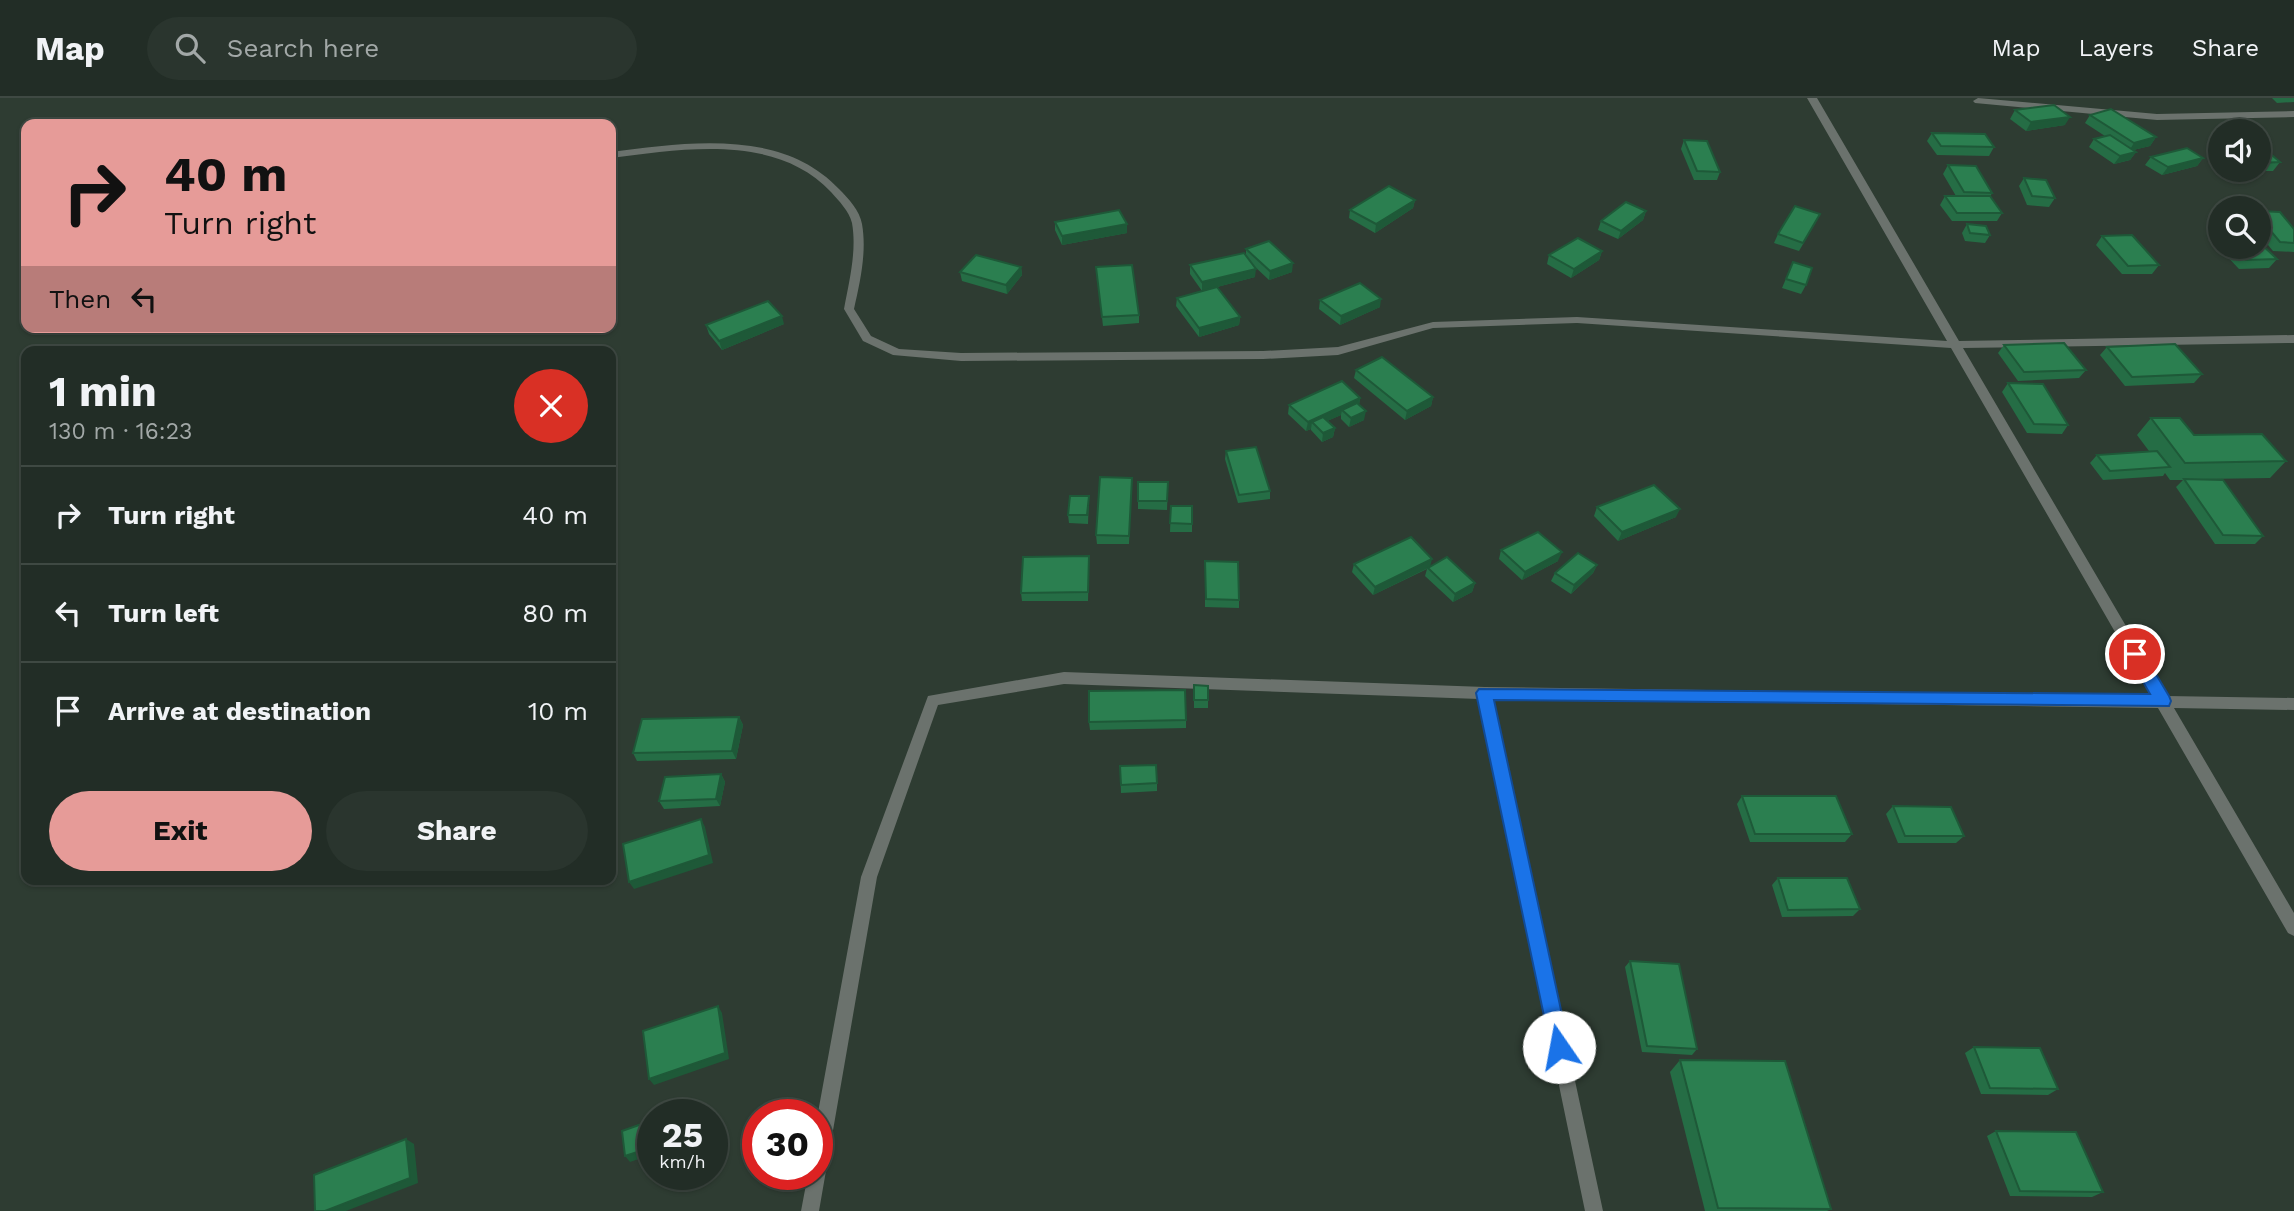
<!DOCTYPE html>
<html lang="en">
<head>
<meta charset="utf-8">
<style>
	:root { --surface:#222d26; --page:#2a352e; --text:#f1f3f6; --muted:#a2a8a7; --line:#3f4943; --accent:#e69b98 }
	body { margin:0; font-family:"Work Sans",sans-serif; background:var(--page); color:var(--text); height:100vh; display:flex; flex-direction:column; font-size:26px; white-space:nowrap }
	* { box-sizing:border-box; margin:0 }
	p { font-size:23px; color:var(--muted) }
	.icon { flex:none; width:38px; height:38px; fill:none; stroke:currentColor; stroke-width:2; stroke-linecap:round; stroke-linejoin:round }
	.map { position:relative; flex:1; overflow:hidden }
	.sheet { position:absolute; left:21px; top:248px; width:595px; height:539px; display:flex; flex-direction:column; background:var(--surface); border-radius:14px; box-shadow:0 2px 5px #0004,0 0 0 2px var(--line) }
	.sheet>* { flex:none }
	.top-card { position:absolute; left:21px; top:21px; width:595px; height:214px; border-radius:14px; box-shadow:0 2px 5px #0004,0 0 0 2px var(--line); background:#e69b98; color:#111; overflow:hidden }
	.buttons { position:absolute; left:2208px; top:21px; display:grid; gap:14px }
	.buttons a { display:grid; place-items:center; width:63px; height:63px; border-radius:50%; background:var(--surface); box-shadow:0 2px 5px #0004,0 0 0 2px var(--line); font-size:35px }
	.speed { position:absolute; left:637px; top:1001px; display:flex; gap:14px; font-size:35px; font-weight:700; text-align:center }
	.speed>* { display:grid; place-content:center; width:91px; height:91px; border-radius:50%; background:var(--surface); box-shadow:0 2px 5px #0004,0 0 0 2px var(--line); line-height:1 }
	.speed small { font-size:18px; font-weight:400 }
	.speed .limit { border:10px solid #d22; background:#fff; color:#111 }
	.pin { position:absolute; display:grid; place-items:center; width:60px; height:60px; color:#fff; margin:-30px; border:4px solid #fff; border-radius:50%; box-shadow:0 2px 7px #0007 }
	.me { position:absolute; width:77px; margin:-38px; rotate:348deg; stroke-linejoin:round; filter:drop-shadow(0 0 5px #0008) }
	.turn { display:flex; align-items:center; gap:24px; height:147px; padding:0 28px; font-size:32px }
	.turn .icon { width:91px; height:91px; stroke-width:2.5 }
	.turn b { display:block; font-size:49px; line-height:60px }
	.then { display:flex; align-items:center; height:66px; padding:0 28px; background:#0003; gap:14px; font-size:26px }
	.round { display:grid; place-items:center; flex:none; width:74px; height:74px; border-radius:37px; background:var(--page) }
	.headline { display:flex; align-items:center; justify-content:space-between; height:119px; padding:0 28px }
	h1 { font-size:42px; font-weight:700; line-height:52px }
	.action { display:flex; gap:14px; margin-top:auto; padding:14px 28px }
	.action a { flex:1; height:80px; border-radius:42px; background:var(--accent); color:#111; font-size:28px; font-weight:700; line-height:80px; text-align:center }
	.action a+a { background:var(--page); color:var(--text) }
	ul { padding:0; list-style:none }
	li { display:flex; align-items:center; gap:21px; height:98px; padding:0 28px; border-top:2px solid var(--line) }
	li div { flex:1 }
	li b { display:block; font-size:26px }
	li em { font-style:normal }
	header { display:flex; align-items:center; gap:42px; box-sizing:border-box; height:98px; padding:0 35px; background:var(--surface); border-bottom:2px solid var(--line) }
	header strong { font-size:33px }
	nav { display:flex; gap:38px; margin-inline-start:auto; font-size:24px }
	.search { width:490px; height:63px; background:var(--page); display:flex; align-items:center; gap:18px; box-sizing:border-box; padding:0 24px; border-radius:38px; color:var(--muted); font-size:26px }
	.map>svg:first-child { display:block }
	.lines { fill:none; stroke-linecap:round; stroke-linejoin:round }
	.minor { fill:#6b726d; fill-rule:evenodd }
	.wall { fill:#256d45 }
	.shaded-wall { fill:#1e5938 }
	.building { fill:#2b7f50; stroke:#1e5938; stroke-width:2 }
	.route { fill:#1a73e8; stroke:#114b97; stroke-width:2 }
</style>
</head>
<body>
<header>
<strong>Map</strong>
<div class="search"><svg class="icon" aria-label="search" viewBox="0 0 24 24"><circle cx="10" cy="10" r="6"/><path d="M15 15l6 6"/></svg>Search here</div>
<nav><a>Map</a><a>Layers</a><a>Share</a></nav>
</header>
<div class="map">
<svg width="2294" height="1113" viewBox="0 0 2294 1113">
	<rect width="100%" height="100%" fill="#2e3c32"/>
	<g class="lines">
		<!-- minor -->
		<g class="minor">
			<path d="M1807 0H1817L1959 243 2294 237V245L1963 250 2167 598 2294 600V612L2174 610 2294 815V838L2288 835 2158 610 1493 601 1603 1113H1585L1479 601 1064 586 938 607 877 779 819 1113H801L808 1076H817V1020L861 779 928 598 1064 574 1485 589 2152 598 1951 250 1577 225 1433 230 1338 257 1263 261 961 263 893 257 863 243 844 211C849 184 857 153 852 125 849 113 839 103 831 94 776 35 683 51 611 60V54C686 44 782 30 839 91 848 100 860 113 862 126 867 154 860 184 854 211L871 238 899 251 961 255 1263 253 1338 249 1433 224 1577 219 1947 243Z"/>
			<path d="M1978 0 2157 16 2294 13V19L2157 22 1975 5 1973 3Z"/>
		</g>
	</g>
	<!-- wall -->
	<g class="wall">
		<path d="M2272 0H2294V4L2277 5Z"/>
		<path d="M2015 12 2065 27 2026 33 2010 21Z"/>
		<path d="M2090 17 2156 39 2150 48 2133 52 2136 54 2130 62 2114 66 2089 49 2094 41 2105 38 2085 25Z"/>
		<path d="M1932 35 1994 49 1989 58 1937 57 1927 43Z"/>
		<path d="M1684 42 1720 74 1717 82H1694L1681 51Z"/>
		<path d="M2259 46 2280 64 2273 73H2247L2245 72H2259Z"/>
		<path d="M2151 59 2203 60 2197 68 2162 77 2145 67Z"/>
		<path d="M1948 67 1992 95 1990 99 2002 115 1997 123H1952L1940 107 1945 98H1956L1943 76Z"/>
		<path d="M2024 80 2055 100 2049 109 2027 107 2019 88Z"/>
		<path d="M1415 102 1413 110 1375 135 1349 120 1350 112Z"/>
		<path d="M1646 113 1643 122 1618 141 1598 132 1601 123Z"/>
		<path d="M2259 113 2294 131V154L2273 153 2259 136Z"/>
		<path d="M1055 124 1127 135 1062 147 1055 132Z"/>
		<path d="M1816 124 1799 153 1774 145 1778 136Z"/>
		<path d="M1967 126 1990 137 1985 145 1965 143 1962 135Z"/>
		<path d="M2214 129H2221V149H2259L2277 161 2269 170 2239 171 2208 138Z"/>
		<path d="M2102 138 2159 167 2152 176H2122L2096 147Z"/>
		<path d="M1246 151 1292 174 1269 182 1252 166 1255 179 1217 189 1240 219 1239 227 1199 239 1176 208 1177 200 1202 193 1190 176V167L1246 157Z"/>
		<path d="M1602 153 1599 162 1571 180 1547 166 1549 157Z"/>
		<path d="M1793 164 1806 187 1801 196 1782 190Z"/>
		<path d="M1021 169 1022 177 1007 196 962 183 960 174Z"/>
		<path d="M1096 169 1139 217V225L1103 228Z"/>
		<path d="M1320 202 1380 209 1340 227 1319 211Z"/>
		<path d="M784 226 722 252 709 236 706 227Z"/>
		<path d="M2004 247 2086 272 2079 280 2018 283 1998 255Z"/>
		<path d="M2107 249 2202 276 2194 285 2125 288 2100 257Z"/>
		<path d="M1356 272 1433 299 1431 308 1405 322 1354 280Z"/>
		<path d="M2008 285 2068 327 2062 336 2027 335 2002 294Z"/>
		<path d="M1360 300 1359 307 1364 322 1349 329 1341 321V317L1327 323 1335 330 1333 339 1322 344 1311 332V331L1306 333 1288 316 1289 307Z"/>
		<path d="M2151 320 2194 337 2286 363 2270 380 2204 381 2263 438 2255 446H2215L2176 389 2183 382H2170L2165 375 2163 378 2103 382 2090 365 2097 357 2149 353 2137 337Z"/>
		<path d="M1226 353 1270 393V401L1238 405 1225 361Z"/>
		<path d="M1132 380 1129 446H1097L1096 437Z"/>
		<path d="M1168 384 1167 412 1138 411V403Z"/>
		<path d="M1089 398 1088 426 1069 425 1068 417Z"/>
		<path d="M1171 408 1192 426V434H1170Z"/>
		<path d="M1597 409 1676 419 1618 443 1594 418Z"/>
		<path d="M1501 452 1558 463 1522 482 1499 461Z"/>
		<path d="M1205 463 1239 502V510L1205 509Z"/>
		<path d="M1089 466 1088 503H1022L1021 495Z"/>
		<path d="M1354 466 1430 469 1475 485 1472 494 1453 504 1425 478 1427 471 1373 497 1352 474Z"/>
		<path d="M1597 467 1593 475 1571 496 1551 483 1555 475Z"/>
		<path d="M1194 587 1208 602V610H1194Z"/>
		<path d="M739 619 743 627 736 661 637 663 633 655Z"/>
		<path d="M1186 622V630L1090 632 1089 624Z"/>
		<path d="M1120 668 1157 685V693L1121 695Z"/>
		<path d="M721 676 725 684 720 708 664 711 659 703Z"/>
		<path d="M1742 698 1852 736 1845 744H1750L1737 706Z"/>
		<path d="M1893 708 1964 738 1956 745H1898L1886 716Z"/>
		<path d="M1778 780 1860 811 1853 818 1782 819 1772 787Z"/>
		<path d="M1630 863 1697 951 1692 957 1642 954 1625 869Z"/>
		<path d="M1974 949 2058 991 2048 997 1981 996 1965 955Z"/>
		<path d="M1680 962 1831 1111 1827 1113H1705L1670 974Z"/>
		<path d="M1996 1033 2103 1094 2092 1099 2010 1098 1987 1038Z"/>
	</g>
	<!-- shaded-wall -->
	<g class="shaded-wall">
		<path d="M2070 19 2065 27 2026 33 2031 24Z"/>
		<path d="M2156 39 2150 48 2129 53 2134 45Z"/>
		<path d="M2136 54 2130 62 2114 66 2120 58Z"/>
		<path d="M2203 60 2197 68 2162 77 2168 69Z"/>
		<path d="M1415 102 1413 110 1375 135 1376 126Z"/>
		<path d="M1646 113 1643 122 1618 141 1621 133Z"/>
		<path d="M1127 126V135L1062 147V138Z"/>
		<path d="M1602 153 1599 162 1571 180 1574 171Z"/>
		<path d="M1293 165 1292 174 1269 182 1270 173Z"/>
		<path d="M1021 169 1022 177 1007 196 1006 187Z"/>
		<path d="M1256 171 1255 179 1202 193V184Z"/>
		<path d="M1381 201 1380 209 1340 227 1341 218Z"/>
		<path d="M782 218 784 226 722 252 719 243Z"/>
		<path d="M1240 219 1239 227 1199 239V230Z"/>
		<path d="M1433 299 1431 308 1405 322 1407 313Z"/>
		<path d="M1360 300 1359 308 1342 312 1341 317 1316 328 1312 324 1311 331 1306 333 1308 324Z"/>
		<path d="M1366 313 1364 322 1349 329 1351 320Z"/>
		<path d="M1335 330 1333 339 1322 344 1323 335Z"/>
		<path d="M1680 411 1676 419 1618 443 1622 434Z"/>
		<path d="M1562 454 1558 463 1522 482 1525 474Z"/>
		<path d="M1432 461 1430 469 1373 497 1375 489Z"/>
		<path d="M1597 467 1593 475 1571 496 1574 487Z"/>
		<path d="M1475 485 1472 494 1453 504 1455 496Z"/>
		<path d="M739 619 743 627 736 661 732 653Z"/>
		<path d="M721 676 725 684 720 708 716 701Z"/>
		<path d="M701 721 705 729 713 765 634 791 629 784Z"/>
		<path d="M718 908 722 915 729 961 654 987 649 981Z"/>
		<path d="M406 1041 414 1046 418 1085 346 1113H325Z"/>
		<path d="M653 1049V1056L630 1064 625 1058Z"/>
	</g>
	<!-- building -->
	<g class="building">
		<path d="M2054 7 2070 19 2031 24 2015 12Z"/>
		<path d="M2111 11 2156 39 2134 45 2090 17Z"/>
		<path d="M1932 35 1985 36 1994 49 1941 48Z"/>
		<path d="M2110 37 2136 54 2120 58 2094 41Z"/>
		<path d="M1684 42 1707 43 1720 74 1697 73Z"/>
		<path d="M2259 46 2280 64 2259 65Z"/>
		<path d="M2187 50 2203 60 2168 69 2151 59Z"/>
		<path d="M1948 67 1976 68 1992 95 1964 94Z"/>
		<path d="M2024 80 2046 82 2055 100 2032 98Z"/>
		<path d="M1389 88 1415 102 1376 126 1350 112Z"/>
		<path d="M1945 98H1990L2002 115H1957Z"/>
		<path d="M1626 104 1646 113 1621 133 1601 123Z"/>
		<path d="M1795 108 1820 116 1803 145 1778 136Z"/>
		<path d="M1119 112 1127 126 1062 138 1055 124Z"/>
		<path d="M2259 113 2280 114 2294 131V145L2280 144 2259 119Z"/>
		<path d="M1967 126 1986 128 1990 137 1970 135Z"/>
		<path d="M2214 129H2221V136Z"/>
		<path d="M2132 137 2159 167 2128 168 2102 138Z"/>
		<path d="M1578 140 1602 153 1574 171 1549 157Z"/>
		<path d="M1269 143 1293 165 1270 173 1246 151Z"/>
		<path d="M2259 144 2277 161 2246 162 2233 149H2259Z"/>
		<path d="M1244 155 1256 171 1202 184 1190 167Z"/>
		<path d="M976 157 1021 169 1006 187 960 174Z"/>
		<path d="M1793 164 1812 170 1806 187 1786 181Z"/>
		<path d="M1132 167 1139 217 1102 219 1096 169Z"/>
		<path d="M1360 185 1381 201 1341 218 1320 202Z"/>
		<path d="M1217 189 1240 219 1199 230 1177 200Z"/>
		<path d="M768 203 782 218 719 243 706 227Z"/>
		<path d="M2064 245 2086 272 2024 274 2004 247Z"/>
		<path d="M2175 246 2202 276 2132 279 2107 249Z"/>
		<path d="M1382 259 1433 299 1407 313 1356 272Z"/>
		<path d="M1342 283 1360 300 1308 324 1289 307Z"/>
		<path d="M2008 285 2043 286 2068 327 2034 326Z"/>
		<path d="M1357 305 1366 313 1351 320 1342 312Z"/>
		<path d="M1323 319 1335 330 1323 335 1312 324Z"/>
		<path d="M2151 320H2180L2194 337 2262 336 2286 363 2185 365Z"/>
		<path d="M1256 349 1270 393 1239 397 1226 353Z"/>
		<path d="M2157 353 2170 369 2110 373 2097 357Z"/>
		<path d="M1100 379 1132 380 1129 438 1096 437Z"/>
		<path d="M2184 381 2223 382 2263 438 2223 437Z"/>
		<path d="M1138 384H1168L1167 403H1138Z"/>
		<path d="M1654 387 1680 411 1622 434 1597 409Z"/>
		<path d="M1070 398H1089L1087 417H1068Z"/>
		<path d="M1171 408H1192V426L1170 425Z"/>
		<path d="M1538 434 1562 454 1525 474 1501 452Z"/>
		<path d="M1411 439 1432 461 1375 489 1354 466Z"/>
		<path d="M1578 455 1597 467 1574 487 1555 475Z"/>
		<path d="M1089 458 1088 494 1021 495 1023 459Z"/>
		<path d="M1447 459 1475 485 1455 496 1428 470Z"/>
		<path d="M1205 463 1238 464 1239 502 1206 501Z"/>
		<path d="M1194 587 1208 588V602H1194Z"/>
		<path d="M1185 592 1186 622 1089 624V593Z"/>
		<path d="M739 619 732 653 633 655 642 621Z"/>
		<path d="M1156 667 1157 685 1121 687 1120 668Z"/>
		<path d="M721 676 716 701 659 703 665 679Z"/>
		<path d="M1742 698H1836L1852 736H1755Z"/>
		<path d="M1893 708 1951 709 1964 738H1905Z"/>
		<path d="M701 721 709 757 629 784 623 746Z"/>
		<path d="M1778 780H1847L1860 811 1788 812Z"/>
		<path d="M1630 863 1679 866 1697 951 1647 948Z"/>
		<path d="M718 908 725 955 649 981 643 933Z"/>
		<path d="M1974 949 2040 950 2058 991 1990 990Z"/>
		<path d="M1680 962 1785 963 1831 1111 1718 1110Z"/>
		<path d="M691 1010 692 1017H670Z"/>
		<path d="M653 1022V1049L625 1058 622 1033Z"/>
		<path d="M1996 1033 2076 1034 2103 1094 2020 1093Z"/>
		<path d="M406 1041 410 1080 325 1113H315L314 1077Z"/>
	</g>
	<!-- route -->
	<path class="route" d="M2135 549 2141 551 2169 598 2171 603 2169 608 1494 602 1569 949 1566 956 1559 959 1552 956 1476 595 1479 591 2150 596 2127 556Z"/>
</svg>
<div class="buttons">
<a><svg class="icon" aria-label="sound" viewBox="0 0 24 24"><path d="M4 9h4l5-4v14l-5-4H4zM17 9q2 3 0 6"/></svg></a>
<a><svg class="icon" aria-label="search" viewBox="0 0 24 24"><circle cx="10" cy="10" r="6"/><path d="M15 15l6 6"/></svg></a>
</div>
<div class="speed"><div>25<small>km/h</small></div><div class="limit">30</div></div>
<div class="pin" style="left:2135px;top:556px;background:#d93025"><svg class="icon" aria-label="arrive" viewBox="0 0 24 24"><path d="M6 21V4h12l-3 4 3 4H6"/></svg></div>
<svg class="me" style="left:1559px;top:949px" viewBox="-20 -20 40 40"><circle r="19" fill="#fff"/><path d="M0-13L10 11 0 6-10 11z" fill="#1a73e8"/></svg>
<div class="top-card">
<div class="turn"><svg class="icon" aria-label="right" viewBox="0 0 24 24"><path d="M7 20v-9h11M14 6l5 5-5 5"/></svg><div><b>40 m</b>Turn right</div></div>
<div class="then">Then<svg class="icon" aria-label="left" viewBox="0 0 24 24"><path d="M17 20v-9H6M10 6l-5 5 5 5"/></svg></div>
</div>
<section class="sheet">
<div class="headline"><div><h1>1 min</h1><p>130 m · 16:23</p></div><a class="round" style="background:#d93025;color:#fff"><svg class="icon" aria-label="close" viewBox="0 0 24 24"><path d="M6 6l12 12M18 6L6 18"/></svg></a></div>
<ul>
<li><svg class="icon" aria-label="right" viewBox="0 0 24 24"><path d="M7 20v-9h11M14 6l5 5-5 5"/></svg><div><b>Turn right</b></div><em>40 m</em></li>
<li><svg class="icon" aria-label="left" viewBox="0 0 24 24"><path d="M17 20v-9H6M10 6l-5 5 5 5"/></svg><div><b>Turn left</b></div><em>80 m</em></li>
<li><svg class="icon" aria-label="arrive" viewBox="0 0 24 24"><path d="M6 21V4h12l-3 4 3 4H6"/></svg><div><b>Arrive at destination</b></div><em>10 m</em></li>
</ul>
<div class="action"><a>Exit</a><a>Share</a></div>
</section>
</div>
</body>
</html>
